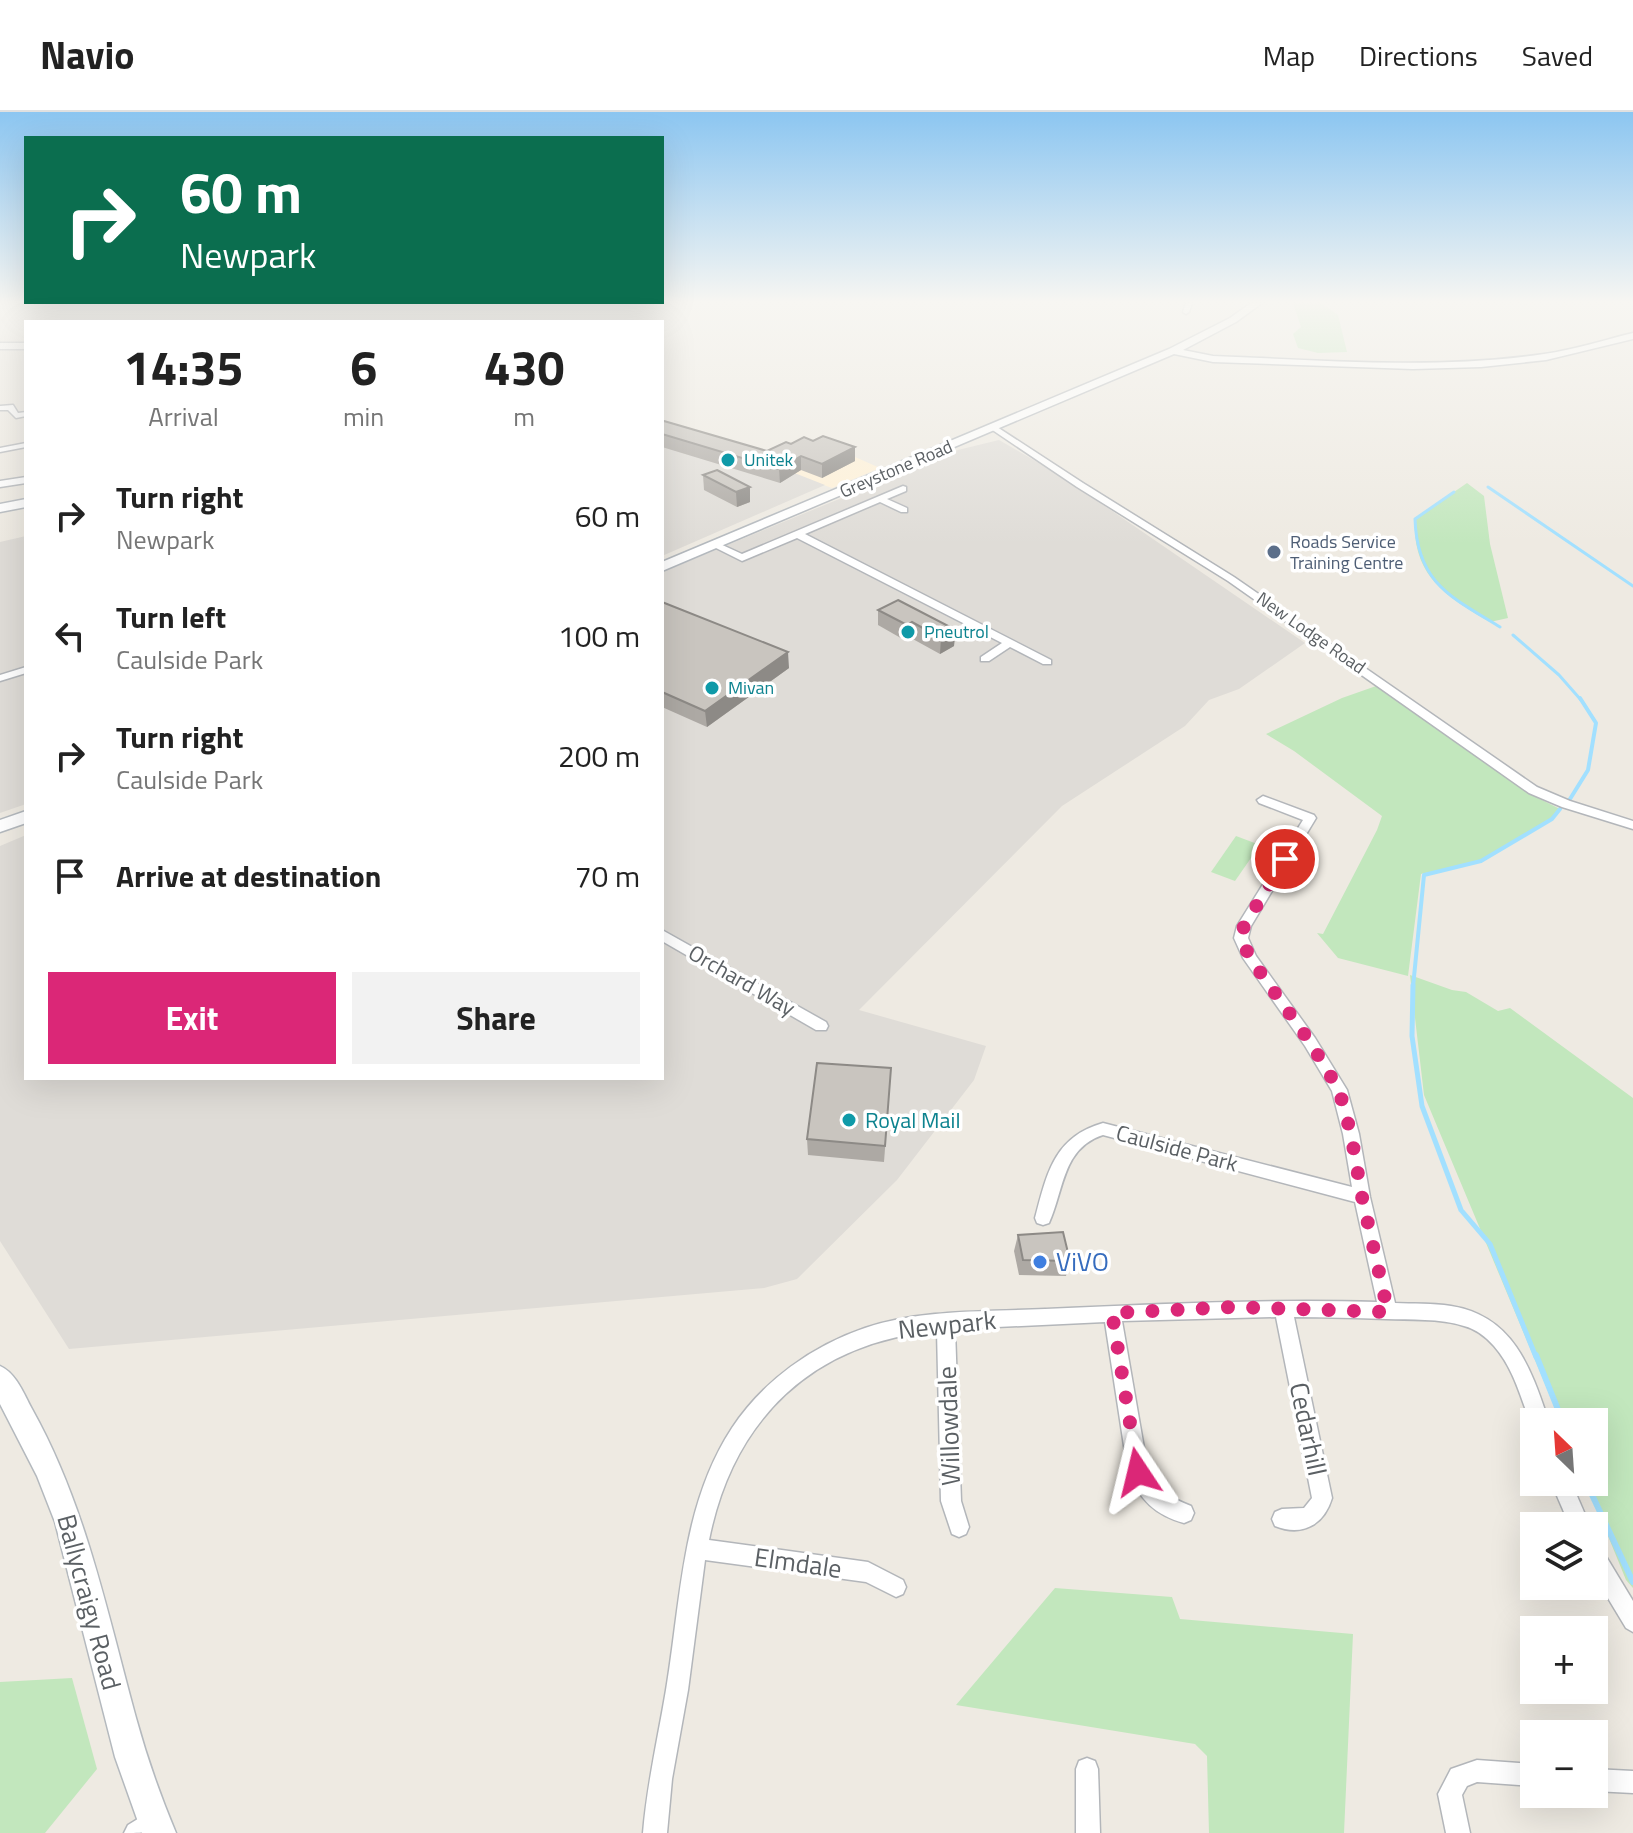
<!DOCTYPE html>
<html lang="en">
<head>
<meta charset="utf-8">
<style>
	:root { --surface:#fff; --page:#f2f2f2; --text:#222; --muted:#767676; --line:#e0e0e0; --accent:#db2777 }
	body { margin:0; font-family:"Titillium Web",sans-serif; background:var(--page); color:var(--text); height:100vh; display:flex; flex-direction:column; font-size:30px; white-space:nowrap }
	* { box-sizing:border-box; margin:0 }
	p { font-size:26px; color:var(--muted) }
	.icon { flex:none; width:44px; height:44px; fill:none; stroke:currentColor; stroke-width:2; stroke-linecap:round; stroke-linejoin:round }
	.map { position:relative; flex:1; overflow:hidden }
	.side { position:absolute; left:24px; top:208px; width:640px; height:760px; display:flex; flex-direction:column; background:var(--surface); border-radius:0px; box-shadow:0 8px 32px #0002 }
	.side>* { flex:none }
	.guide { position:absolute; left:24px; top:24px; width:640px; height:168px; border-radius:0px; box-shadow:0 8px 32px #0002; background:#0b6e4f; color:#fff; overflow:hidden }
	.needle { width:52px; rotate:335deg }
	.controls { position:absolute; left:1520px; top:1296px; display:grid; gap:16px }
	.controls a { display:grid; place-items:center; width:88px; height:88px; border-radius:0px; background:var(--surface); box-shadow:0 8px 32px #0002; font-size:40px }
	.pin { position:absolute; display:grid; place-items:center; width:68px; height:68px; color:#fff; margin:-34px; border:4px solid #fff; border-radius:50%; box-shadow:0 2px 8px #0007 }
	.me { position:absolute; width:88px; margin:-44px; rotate:350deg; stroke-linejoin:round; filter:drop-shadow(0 0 6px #0008) }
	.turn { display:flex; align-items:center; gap:28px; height:168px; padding:0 24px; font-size:36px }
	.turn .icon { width:104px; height:104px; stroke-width:2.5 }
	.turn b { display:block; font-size:56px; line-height:68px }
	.eta { display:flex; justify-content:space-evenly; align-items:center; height:136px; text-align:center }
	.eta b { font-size:48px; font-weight:700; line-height:56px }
	.button { display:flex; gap:16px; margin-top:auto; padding:16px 24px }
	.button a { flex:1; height:92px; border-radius:0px; background:var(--accent); color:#fff; font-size:32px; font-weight:700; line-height:92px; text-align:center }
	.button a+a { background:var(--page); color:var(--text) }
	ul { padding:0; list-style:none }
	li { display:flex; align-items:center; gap:24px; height:120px; padding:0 24px }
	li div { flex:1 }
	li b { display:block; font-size:30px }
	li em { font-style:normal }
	header { display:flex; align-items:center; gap:48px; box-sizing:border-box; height:112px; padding:0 40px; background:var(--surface); border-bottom:2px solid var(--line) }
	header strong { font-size:38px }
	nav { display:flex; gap:44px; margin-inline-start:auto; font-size:28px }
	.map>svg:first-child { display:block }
	.commercial { fill:#fff1d7 }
	.industrial { fill:#dfdcd7 }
	.green { fill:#c2e7bd }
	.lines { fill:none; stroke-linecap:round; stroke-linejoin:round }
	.stream-far3 { stroke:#a2e0ff; stroke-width:3 }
	.stream-far2 { stroke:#a2e0ff; stroke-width:4 }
	.stream-far1 { stroke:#a2e0ff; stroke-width:5 }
	.stream { stroke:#a2e0ff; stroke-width:6 }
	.street-casing { stroke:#b3b6ba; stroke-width:3 }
	.secondary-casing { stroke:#b4b9be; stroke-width:3 }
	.street { fill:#fff; fill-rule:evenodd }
	.secondary { fill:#fff; fill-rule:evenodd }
	.wall { fill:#ada9a4 }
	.shaded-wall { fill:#8d8a86 }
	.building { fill:#c9c5bf; stroke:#8d8a86; stroke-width:2 }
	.route { stroke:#db2777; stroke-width:14; stroke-dasharray:0 25.2 }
	.culture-dot { fill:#0f9aa8; stroke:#fff; stroke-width:3 }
	.service-dot { fill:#5c6f8a; stroke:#fff; stroke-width:3 }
	.shop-dot { fill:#3f7fe0; stroke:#fff; stroke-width:3 }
	.labels { text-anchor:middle; stroke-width:7; stroke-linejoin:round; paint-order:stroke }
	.far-culture-label { font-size:18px; fill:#0d838f; stroke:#fff; text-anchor:start }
	.far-street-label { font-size:18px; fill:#5b6064; stroke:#fff }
	.far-service-label { font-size:18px; fill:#4e5e75; stroke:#fff; text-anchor:start }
	.street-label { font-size:22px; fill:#5b6064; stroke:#fff }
	.culture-label { font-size:22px; fill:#0d838f; stroke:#fff; text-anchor:start }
	.near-shop-label { font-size:26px; fill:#366cbe; stroke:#fff; text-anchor:start }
	.near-street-label { font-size:26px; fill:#5b6064; stroke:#fff }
</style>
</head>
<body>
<header>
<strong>Navio</strong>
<nav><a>Map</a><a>Directions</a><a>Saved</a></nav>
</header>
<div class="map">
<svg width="1633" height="1721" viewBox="0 0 1633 1721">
	<rect width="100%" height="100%" fill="#eeeae2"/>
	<!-- commercial -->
	<path class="commercial" d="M846 341 880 356 832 376 768 353Z"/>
	<!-- industrial -->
	<g class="industrial">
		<path d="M662 319 797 362 825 373 662 444Z"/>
		<path d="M999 328 1061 364 1305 531 1239 577 1209 588 1185 614 1062 694 859 898 986 934 974 968 897 1068 797 1167 764 1176 69 1237 0 1129V734L26 723V966H662V460L958 338Z"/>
		<path d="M26 424V692L0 701V430Z"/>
	</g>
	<!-- green -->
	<g class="green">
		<path d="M1293 191H1321L1338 203 1347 240 1318 241 1298 236 1293 222 1301 215Z"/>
		<path d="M1467 371 1484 384 1490 432 1508 506 1490 510C1445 484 1412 463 1415 407Z"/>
		<path d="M1379 573 1528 681 1560 697 1552 707 1481 749 1421 762 1408 864 1338 846 1317 821 1323 822 1377 718 1382 704 1294 639 1266 622 1342 586Z"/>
		<path d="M1236 724 1260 733 1235 769 1211 760Z"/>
		<path d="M1410 863 1452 878 1466 880 1498 899 1510 896 1633 986V1476L1626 1468 1586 1370H1594V1310H1561L1424 983Z"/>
		<path d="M1055 1476 1172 1485 1180 1507 1353 1522 1344 1721H1209L1207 1644 1195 1632 956 1593Z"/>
		<path d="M72 1566 97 1657 45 1721H0V1570Z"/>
	</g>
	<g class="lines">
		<!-- stream-far3 -->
		<g class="stream-far3">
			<path d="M1488 375 1633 474"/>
			<path d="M1454 380 1415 407C1417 471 1451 485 1500 515"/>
			<path d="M1513 523 1559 563 1581 588"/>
		</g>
		<!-- stream-far2 -->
		<g class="stream-far2">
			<path d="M1570 687 1588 658 1596 611 1580 586"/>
			<path d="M1413 875 1424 763 1481 749 1552 707 1560 697"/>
		</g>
		<!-- stream-far1 -->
		<path class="stream-far1" d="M1413 873 1412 924 1422 994 1461 1098 1490 1132 1536 1245"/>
		<!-- stream -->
		<g class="stream">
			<path d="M1536 1243 1563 1310"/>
			<path d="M1586 1370 1633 1470"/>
		</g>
		<!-- street casing -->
		<g class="street-casing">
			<g id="street">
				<path d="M1186 191H1192L1189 200 1186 202 1183 200Z"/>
				<path d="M13 293 18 301 26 300V304L16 306 8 298H0V294Z"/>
				<path d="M994 313 1083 371 1234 465 1537 675 1570 689 1633 709V717L1562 695 1529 681 1228 469 1077 375 991 317V313Z"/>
				<path d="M26 331V335L0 340V336Z"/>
				<path d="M26 365V371L0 375V369Z"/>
				<path d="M903 374 906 375V379L887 387 907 396V400H901L880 390 805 422 1051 548V552H1043L1010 535 989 549H981V545L1002 531 797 426 742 449 710 433 718 431 742 442Z"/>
				<path d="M26 555V561L0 569V563Z"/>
				<path d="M1263 684 1314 703 1316 706 1251 814 1248 826 1256 844 1315 926 1347 978 1359 1022 1370 1085 1395 1191C1413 1192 1433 1191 1451 1194 1514 1204 1531 1257 1549 1310H1534L1533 1317C1521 1288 1515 1258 1494 1234 1486 1225 1476 1217 1464 1214 1440 1206 1410 1208 1386 1207 1355 1206 1324 1205 1294 1205L1332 1386C1324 1413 1302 1425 1275 1414L1272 1407 1275 1400 1282 1397 1304 1396 1312 1386 1276 1205 1122 1209 1148 1359C1158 1379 1171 1386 1191 1394L1194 1401 1191 1408 1184 1411C1155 1403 1140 1388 1128 1360L1105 1210 955 1217 961 1389 969 1415 966 1422 959 1425 952 1422 941 1389 937 1219C813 1230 733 1307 709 1428L868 1450 903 1468 906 1475 903 1482 896 1485 866 1470 705 1448 688 1578 672 1667 667 1721H643C647 1672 658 1626 666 1578 681 1489 681 1394 732 1316 763 1269 812 1234 865 1216 922 1197 985 1200 1045 1197 1156 1192 1266 1187 1377 1190L1355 1090 1103 1023C1062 1036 1064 1079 1049 1111L1043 1113 1037 1111 1035 1106C1047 1061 1054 1025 1103 1011L1352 1075 1343 1022 1332 979 1305 934 1243 846 1234 826 1237 814 1303 708 1259 691 1257 688Z"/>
				<path d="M662 818 826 910 828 914 826 918H816L662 829Z"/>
				<path d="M1551 1370H1571L1590 1414H1570Z"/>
				<path d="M1594 1433 1601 1436 1633 1489V1520L1626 1516 1594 1463Z"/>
				<path d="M1087 1646 1095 1649 1098 1657 1100 1721H1076V1657L1079 1649Z"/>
				<path d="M1477 1648 1534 1652V1674L1477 1670 1467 1674 1462 1683 1470 1721H1446L1438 1682 1451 1657Z"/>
				<path d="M1594 1657 1633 1659V1681L1594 1679Z"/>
				<path d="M154 1697 162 1701 166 1709C159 1721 140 1721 124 1721L128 1713Z"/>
			</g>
		</g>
		<!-- secondary casing -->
		<g class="secondary-casing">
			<g id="secondary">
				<path d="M1251 191H1262L1236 210 1183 238 1213 244C1323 248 1434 258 1544 242 1573 238 1604 228 1633 221V227L1546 248 1481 255 1413 257 1213 250 1174 242 662 459V450L1169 237 1230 206Z"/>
				<rect x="0" y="231" width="26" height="6"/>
				<path d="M26 387V395L0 400V392Z"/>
				<path d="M26 699V711L0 720V708Z"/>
				<path d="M0 1254C16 1261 24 1282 32 1297 86 1394 107 1500 136 1606 147 1646 160 1683 176 1721H142L115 1645 55 1410 37 1364 0 1292Z"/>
			</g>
		</g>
		<!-- street -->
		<use href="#street" class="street"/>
		<!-- secondary -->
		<use href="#secondary" class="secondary"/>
	</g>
	<!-- wall -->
	<g class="wall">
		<path d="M662 310 767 339 813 329 855 335V349L822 366 801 358 780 371 662 335Z"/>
		<path d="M717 358 750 390 737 395 704 378 703 363Z"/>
		<path d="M898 488 954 534 940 542 911 526 906 529 878 513V498Z"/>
		<path d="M662 490 789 556 707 615 662 595Z"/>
		<path d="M891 956 884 1050 808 1043 807 1027Z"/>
		<path d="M1018 1123 1070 1149 1066 1164 1019 1163 1014 1139Z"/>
	</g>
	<!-- shaded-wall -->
	<g class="shaded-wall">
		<path d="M855 335V349L822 366V352Z"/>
		<path d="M801 344V358L780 371 779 357Z"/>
		<path d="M750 375V390L737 395 736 380Z"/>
		<path d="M912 510 911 526 906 529 907 513Z"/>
		<path d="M956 518 954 534 940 542 941 526Z"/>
		<path d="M788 540 789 556 707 615 705 599Z"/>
	</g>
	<!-- building -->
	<g class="building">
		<path d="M664 309 767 339 786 330 791 332 804 325 813 329 823 324 855 335 822 352 801 344 779 357 662 322V310Z"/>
		<path d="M717 358 750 375 736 380 703 363Z"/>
		<path d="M898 488 956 518 941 526 912 510 907 513 878 498Z"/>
		<path d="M662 490 788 540 705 599 662 580Z"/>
		<path d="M817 951 891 956 885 1034 807 1027Z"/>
		<path d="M1063 1120 1070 1149 1023 1148 1018 1123Z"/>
	</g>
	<!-- sky -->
	<linearGradient id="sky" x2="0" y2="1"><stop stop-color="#8cc6f1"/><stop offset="0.44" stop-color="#f7f6f2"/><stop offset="1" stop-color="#f7f6f2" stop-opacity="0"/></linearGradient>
	<rect width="1633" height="432" fill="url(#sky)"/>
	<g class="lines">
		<!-- route -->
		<path class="route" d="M1138 1360 1112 1201 1233 1195 1388 1200 1362 1085 1351 1022 1339 978 1310 930 1250 846 1241 826 1244 814 1285 747"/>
	</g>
	<!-- markers -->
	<g class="culture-dot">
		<circle cx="728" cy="348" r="8"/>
		<circle cx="908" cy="520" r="8"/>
		<circle cx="712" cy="576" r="8"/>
		<circle cx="849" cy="1008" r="8"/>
	</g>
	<circle class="service-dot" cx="1274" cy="440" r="8"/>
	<circle class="shop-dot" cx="1040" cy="1150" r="8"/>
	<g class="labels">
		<!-- far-culture labels -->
		<g class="far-culture-label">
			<text x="744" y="354">Unitek</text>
			<text x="924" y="526">Pneutrol</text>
			<text x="728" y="582">Mivan</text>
		</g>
		<!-- far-street labels -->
		<g class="far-street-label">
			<text transform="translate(896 357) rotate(-23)" y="6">Greystone Road</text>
			<text transform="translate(1311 521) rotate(35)" y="6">New Lodge Road</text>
		</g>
		<!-- far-service labels -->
		<g class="far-service-label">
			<text x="1290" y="436">Roads Service<tspan x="1290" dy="21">Training Centre</tspan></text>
		</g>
		<!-- street labels -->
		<g class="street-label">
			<text transform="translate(742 868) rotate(30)" y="8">Orchard Way</text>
			<text transform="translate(1177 1036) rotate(15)" y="8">Caulside Park</text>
		</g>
		<!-- culture labels -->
		<g class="culture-label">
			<text x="865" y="1016">Royal Mail</text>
		</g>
		<!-- near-shop labels -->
		<g class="near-shop-label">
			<text x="1056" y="1159">ViVO</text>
		</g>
		<!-- near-street labels -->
		<g class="near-street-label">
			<text transform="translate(947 1213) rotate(-6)" y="9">Newpark</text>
			<text transform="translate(949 1314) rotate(-92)" y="9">Willowdale</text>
			<text transform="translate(1308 1317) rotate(78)" y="9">Cedarhill</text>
			<text transform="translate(798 1451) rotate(8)" y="9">Elmdale</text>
			<text transform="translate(89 1490) rotate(75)" y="9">Ballycraigy Road</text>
		</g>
	</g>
</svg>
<div class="controls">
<a><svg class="needle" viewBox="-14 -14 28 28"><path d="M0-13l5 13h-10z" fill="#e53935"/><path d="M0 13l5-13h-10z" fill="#767676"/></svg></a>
<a><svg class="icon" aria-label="layers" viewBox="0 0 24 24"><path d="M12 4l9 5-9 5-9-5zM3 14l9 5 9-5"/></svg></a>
<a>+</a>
<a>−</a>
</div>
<div class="pin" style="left:1285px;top:747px;background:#d93025"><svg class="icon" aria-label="arrive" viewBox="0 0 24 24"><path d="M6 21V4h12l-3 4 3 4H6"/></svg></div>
<svg class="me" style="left:1138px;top:1360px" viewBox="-20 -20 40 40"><path d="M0-17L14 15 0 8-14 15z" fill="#db2777" stroke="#fff" stroke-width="4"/></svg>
<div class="guide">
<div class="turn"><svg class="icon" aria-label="right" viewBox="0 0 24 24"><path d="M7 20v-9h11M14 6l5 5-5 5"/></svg><div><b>60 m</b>Newpark</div></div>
</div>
<section class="side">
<div class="eta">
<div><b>14:35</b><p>Arrival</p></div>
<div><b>6</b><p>min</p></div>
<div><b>430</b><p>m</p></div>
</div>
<ul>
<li><svg class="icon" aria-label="right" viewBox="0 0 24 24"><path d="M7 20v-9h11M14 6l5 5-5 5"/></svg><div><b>Turn right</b><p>Newpark</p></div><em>60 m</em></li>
<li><svg class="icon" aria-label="left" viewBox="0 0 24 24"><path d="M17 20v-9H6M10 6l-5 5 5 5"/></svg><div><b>Turn left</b><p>Caulside Park</p></div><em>100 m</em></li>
<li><svg class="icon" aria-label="right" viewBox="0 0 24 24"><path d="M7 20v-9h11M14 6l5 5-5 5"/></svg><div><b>Turn right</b><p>Caulside Park</p></div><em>200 m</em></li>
<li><svg class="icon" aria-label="arrive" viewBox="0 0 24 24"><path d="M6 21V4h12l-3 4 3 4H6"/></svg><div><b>Arrive at destination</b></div><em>70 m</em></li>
</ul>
<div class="button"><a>Exit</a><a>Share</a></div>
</section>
</div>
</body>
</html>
